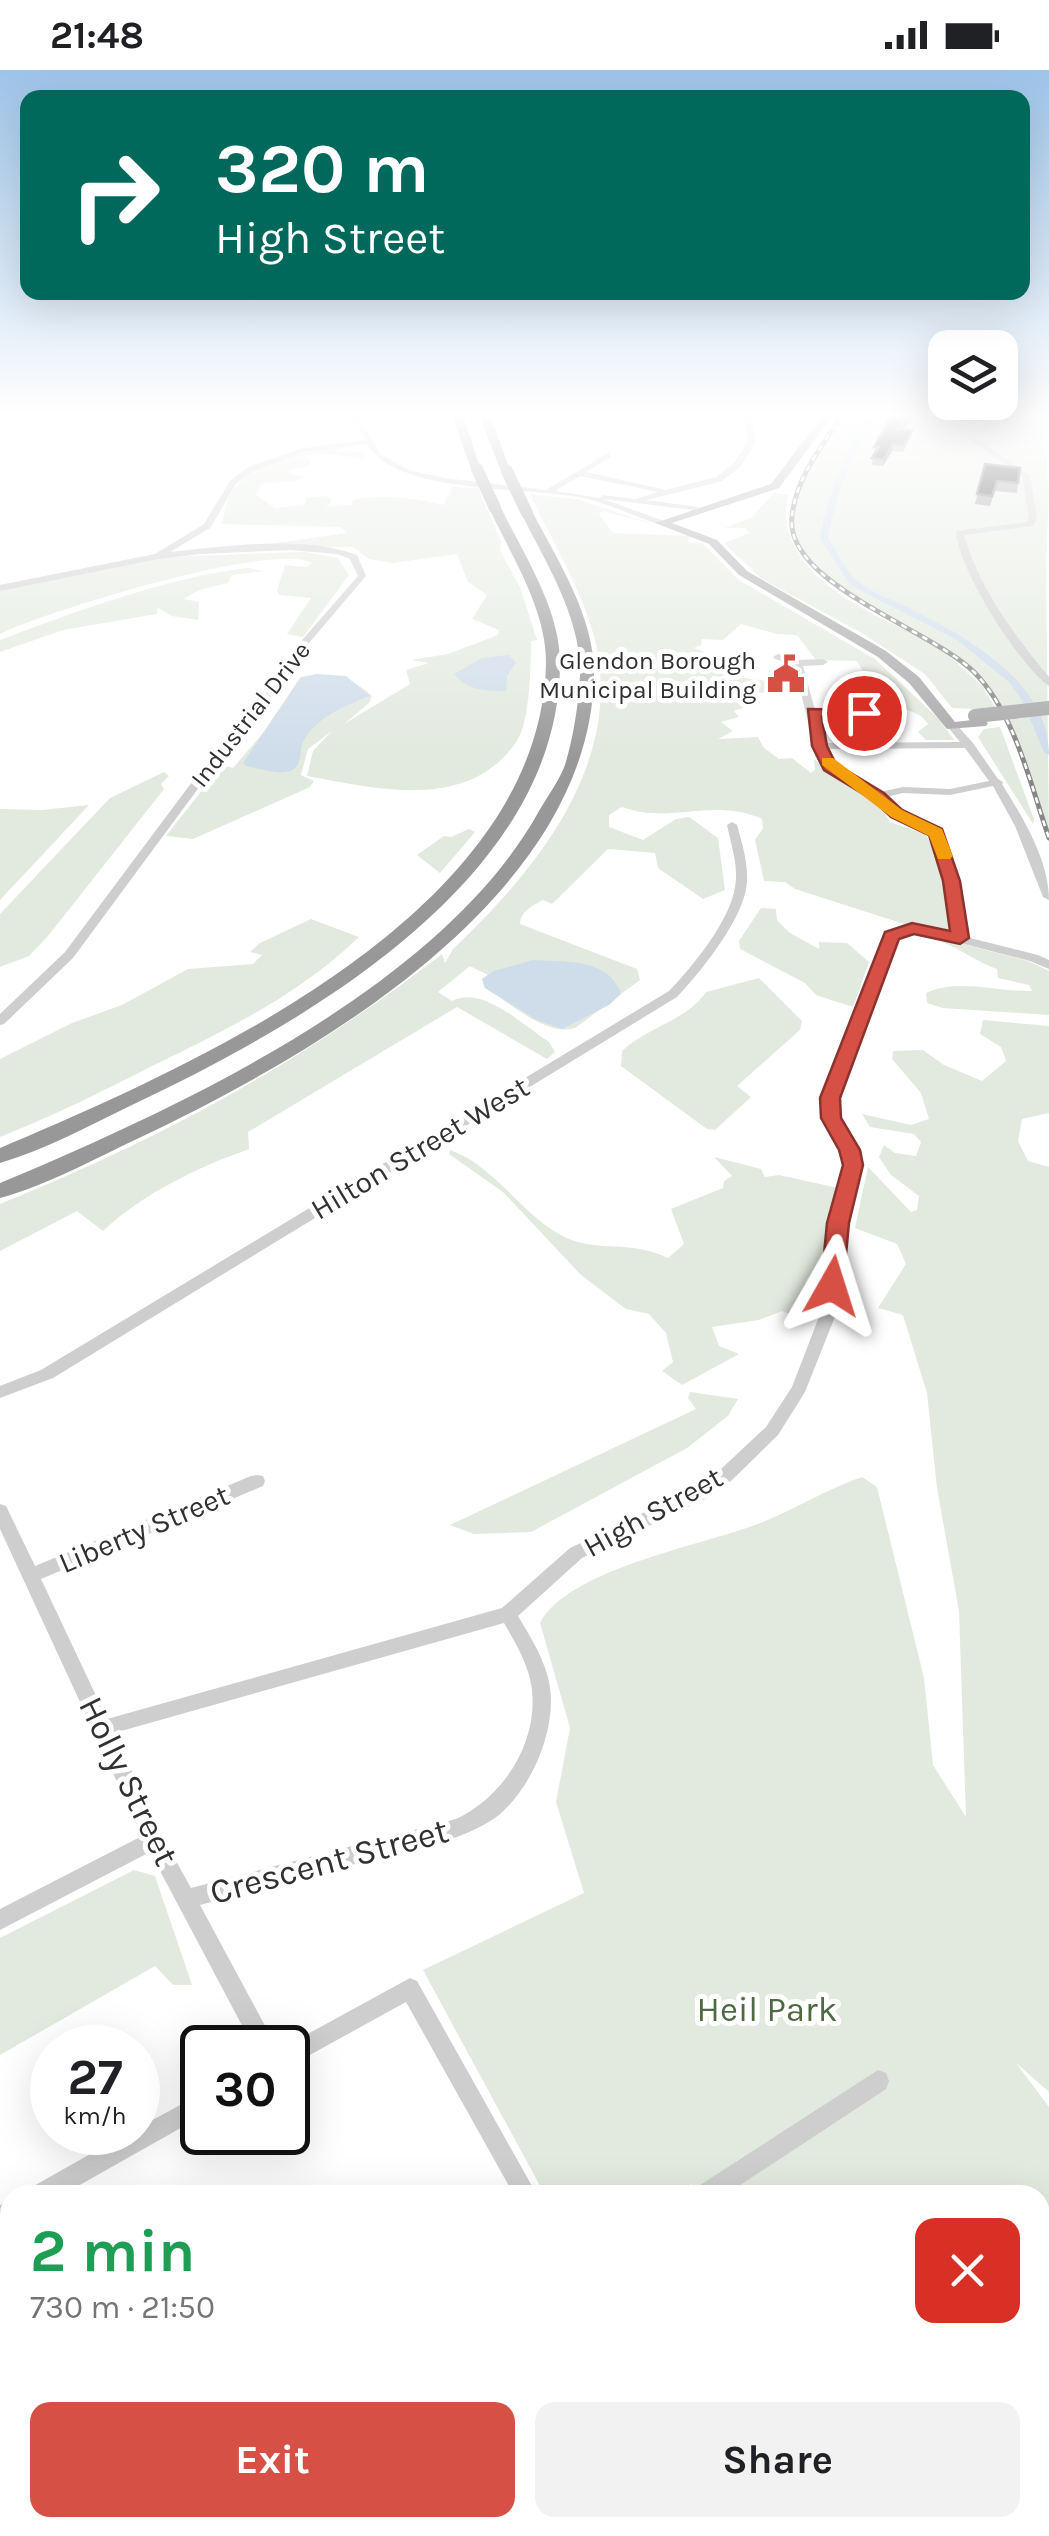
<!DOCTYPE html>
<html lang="en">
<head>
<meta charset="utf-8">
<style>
	:root { --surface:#fff; --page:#f2f2f2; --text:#202124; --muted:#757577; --accent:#d65046 }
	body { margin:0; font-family:Karla,sans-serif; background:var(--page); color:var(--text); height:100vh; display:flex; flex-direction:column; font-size:38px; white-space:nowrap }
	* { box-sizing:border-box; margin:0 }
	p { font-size:32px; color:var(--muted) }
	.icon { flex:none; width:55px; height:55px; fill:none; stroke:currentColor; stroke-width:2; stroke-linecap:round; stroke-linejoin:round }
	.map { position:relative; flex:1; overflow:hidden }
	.side { position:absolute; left:0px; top:2115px; width:1050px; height:352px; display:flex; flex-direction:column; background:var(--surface); border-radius:30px 30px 0 0; box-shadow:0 10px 40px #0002 }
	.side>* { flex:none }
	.banner { position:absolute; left:20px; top:20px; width:1010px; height:210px; border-radius:20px; box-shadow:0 10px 40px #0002; background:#00695c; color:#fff; overflow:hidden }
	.controls { position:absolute; left:928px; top:260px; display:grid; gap:20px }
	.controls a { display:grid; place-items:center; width:90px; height:90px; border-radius:20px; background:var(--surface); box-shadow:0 10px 40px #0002; font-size:50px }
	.speed { position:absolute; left:30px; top:1955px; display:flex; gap:20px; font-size:50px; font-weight:700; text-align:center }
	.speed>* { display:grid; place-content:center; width:130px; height:130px; border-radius:50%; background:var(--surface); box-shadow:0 10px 40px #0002; line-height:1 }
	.speed small { font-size:25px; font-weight:400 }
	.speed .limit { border:5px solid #111; border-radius:15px; background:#fff; color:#111 }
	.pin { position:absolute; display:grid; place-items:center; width:85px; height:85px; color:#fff; margin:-42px; border:5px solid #fff; border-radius:50%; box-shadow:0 2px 10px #0007 }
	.me { position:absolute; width:110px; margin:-55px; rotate:6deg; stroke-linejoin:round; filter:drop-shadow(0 0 8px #0008) }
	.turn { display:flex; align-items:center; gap:35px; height:210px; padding:0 30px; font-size:45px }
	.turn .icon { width:130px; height:130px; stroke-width:2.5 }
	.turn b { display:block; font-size:70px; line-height:85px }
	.round { display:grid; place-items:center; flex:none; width:105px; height:105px; border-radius:20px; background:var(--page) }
	.overview { display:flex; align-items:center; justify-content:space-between; height:170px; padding:0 30px }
	h1 { font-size:60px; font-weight:700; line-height:75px; color:#1e9e55 }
	.action { display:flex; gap:20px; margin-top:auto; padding:20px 30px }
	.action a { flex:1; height:115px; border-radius:20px; background:var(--accent); color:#fff; font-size:40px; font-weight:700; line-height:115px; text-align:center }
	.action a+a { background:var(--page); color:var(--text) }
	.status { display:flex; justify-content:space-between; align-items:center; height:70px; padding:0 50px; background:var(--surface); direction:ltr }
	.status svg { height:28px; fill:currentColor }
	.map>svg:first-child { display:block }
	.green { fill:#e2e9de }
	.water { fill:#cfdcea }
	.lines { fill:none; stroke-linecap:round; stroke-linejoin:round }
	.stream { stroke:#cfdcea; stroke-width:2.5 }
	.canal { fill:#cfdcea; fill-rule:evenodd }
	.minor { fill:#cecece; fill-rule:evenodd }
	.major { fill:#a9a9a9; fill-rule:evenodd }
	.highway { fill:#989898; fill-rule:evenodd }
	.rail-casing { stroke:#868686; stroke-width:5 }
	.rail { stroke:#fff; stroke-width:2.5; stroke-dasharray:6; stroke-linecap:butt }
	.major-bridge { stroke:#a9a9a9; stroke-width:14 }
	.highway-bridge { stroke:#989898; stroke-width:12 }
	.wall { fill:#8c8c8c }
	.shaded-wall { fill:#5d5d5d }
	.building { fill:#181818; stroke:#5d5d5d; stroke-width:2.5 }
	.route { fill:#d65046; stroke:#8b342e; stroke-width:2.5 }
	.slow { fill:#f59e0b }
	.labels { text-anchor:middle; stroke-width:10; stroke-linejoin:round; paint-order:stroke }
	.far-poi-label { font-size:25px; fill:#313131; stroke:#fff; text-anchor:end }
	.far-street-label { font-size:25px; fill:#313131; stroke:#fff }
	.street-label { font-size:30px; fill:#313131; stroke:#fff }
	.near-street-label { font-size:35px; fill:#313131; stroke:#fff }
	.near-park-label { font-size:35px; fill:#4f6942; stroke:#fff }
</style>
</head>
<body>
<div class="status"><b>21:48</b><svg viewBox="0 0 49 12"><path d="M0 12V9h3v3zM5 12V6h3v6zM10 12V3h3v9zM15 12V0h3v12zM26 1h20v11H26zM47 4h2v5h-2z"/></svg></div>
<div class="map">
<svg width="1049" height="2466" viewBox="0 0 1049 2466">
	<rect width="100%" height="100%" fill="#fff"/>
	<!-- green -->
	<g class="green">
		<path d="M842 345H1049L1044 365 1049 421 1046 492 1049 768C1024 701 1007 609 937 575L982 616 997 640 952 638 925 604 860 562 762 509 724 473 750 463 745 458H725L752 447 774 423 788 425C771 508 878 545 936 575 918 559 891 549 869 537 765 481 774 429 842 345Z"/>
		<path d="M337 376 344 377 339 381 364 382 365 389 317 383 307 386 310 392 308 396 289 400 292 405 303 406 297 411 261 414 256 425 275 438 305 435 306 428 325 426 332 430 326 437 352 435 353 430C384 423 413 428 444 435L452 417 478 418 501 472 500 481 520 517 537 570 531 571C531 595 530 651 517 671 469 742 377 719 307 706L313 681 332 661 308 679 301 705 314 711 310 717 193 769 166 766 222 695 233 698 270 655 301 607C327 601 353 607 372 626L369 633 344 654 410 614 406 600 429 593 411 590 448 584 498 565 499 560 472 549 487 525 468 512 457 484 393 493 369 489 353 477 242 478 347 463 341 457 221 454C224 445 226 433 231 424 251 391 303 383 337 376Z"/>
		<path d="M530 424 576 429 656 455 602 441 599 444 613 463 690 466 687 472 702 473 739 510 875 589 938 648 954 670H926L918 662 928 654 921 646 888 631V624L872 617 857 591 816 590 797 565 777 564 741 554 723 570 702 569 701 575 694 578 713 585 706 589 711 592 753 594 740 597 741 605 736 607 777 612 787 620 758 623V633L734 641 739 647 721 652 733 661 718 669 758 667 764 678 779 689 792 688 811 703 815 700 814 689 877 732 890 752 925 764 936 781 951 861 904 854 795 819 785 812 764 811 755 770 763 758 762 749C712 727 672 755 622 737L609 745V757L643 770 676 749 689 747 718 768 725 820 703 829 658 798 655 783 608 779 552 834 543 830C532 836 521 841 520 854L637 899 640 910 575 958C545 967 510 932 485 918L482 909 488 905 470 896 438 922 452 931C482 915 523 955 549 972L555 982 547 989 457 937 248 1062 249 1079C196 1098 144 1123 103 1161L77 1141 0 1181V1134C162 1069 304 991 442 884L445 893 453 879C539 798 628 687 593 563 581 518 550 467 530 424Z"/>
		<path d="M305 482 338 488 349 505 303 567 287 564 311 528 279 525 277 520 285 495 306 497 312 493C274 471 47 541 0 564V520L163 487Z"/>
		<path d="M247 498 264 501 232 505 228 513 199 520 184 529 199 532 198 550 172 546 158 538 157 544 63 560 0 582V570C73 542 170 507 247 498Z"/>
		<path d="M1000 657 1034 749 1033 754 978 667 984 659Z"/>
		<path d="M164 702 169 706 161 714 164 719 48 866 29 886 0 897V844L110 728Z"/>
		<path d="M89 735 0 830V739L42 740Z"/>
		<path d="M469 759 475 762 440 803 417 785 444 766 451 767Z"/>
		<path d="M761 838 776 839 777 850 790 863 819 879V872L847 873 869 892 853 937 816 925 805 913 740 879 739 871Z"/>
		<path d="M311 849 359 867C299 925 226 960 152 996 102 1022 52 1046 0 1067V989L72 953 122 935 188 899 253 894 262 885 250 882 260 873Z"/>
		<path d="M948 870 1028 891 1049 901V945L943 938 927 933 926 923C957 908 999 922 1032 921L1029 915 998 908 997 899C977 892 963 880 942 872Z"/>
		<path d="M759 908 802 951 800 960 737 1016 751 1027 715 1060 707 1059 621 996 622 981C647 957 688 950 706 922Z"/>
		<path d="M983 950 1049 956V1043L1022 1049 1018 1071 1028 1091 1049 1097V2022L1016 1993 1049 2037V2466H920L912 2458H1040V2125H699L691 2114 674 2125H545L423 1900 584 1823 556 1732 570 1658 540 1553C569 1498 706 1475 763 1452 797 1438 827 1419 862 1407L877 1417 924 1608 933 1695 966 1747 959 1541 937 1418 927 1323 903 1245 878 1238 906 1194 897 1174 855 1158 868 1097 911 1142 917 1140 919 1126 891 1105 879 1087 884 1075 895 1083 916 1086 921 1072 914 1064 870 1057 862 1044 911 1055 929 1049 921 1023 892 989 893 981 923 980 944 995 982 1011 1006 991 1001 977 980 964Z"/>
		<path d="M450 1080C498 1097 523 1149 569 1169 601 1182 631 1170 668 1188L684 1174 671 1139 723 1118 724 1111 732 1106 714 1087 761 1099 765 1107 779 1105 838 1118C834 1131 829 1145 826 1158 820 1190 839 1267 782 1241L759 1250 712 1257 719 1276 739 1284 682 1315 662 1301 673 1292 666 1263 649 1244 626 1239 581 1205 503 1122 449 1084Z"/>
		<path d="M690 1322 738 1329 728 1346 687 1378 531 1462 474 1464 450 1455 696 1339 688 1328Z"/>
		<path d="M134 1800 155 1806 192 1915H173L155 1896 0 1985V1868Z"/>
		<path d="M222 2458H468L472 2466H209Z"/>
	</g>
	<!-- water -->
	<g class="water">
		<path d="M509 585 516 592 507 606 506 621C484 621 469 621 454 604L482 588Z"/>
		<path d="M316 604 346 606 370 626C346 635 317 647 304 670 299 679 303 691 294 699 283 707 259 698 246 696L243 693 300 608Z"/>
		<path d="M533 890C564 892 610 888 621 924L609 935 562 959 537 950 485 918 482 909 494 901Z"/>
	</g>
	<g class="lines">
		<!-- stream -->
		<path class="stream" d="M955 345 987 358 1044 365"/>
		<!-- canal -->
		<path class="canal" d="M868 345H876C852 384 836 423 828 468 837 481 846 503 859 512 872 523 891 529 907 537 964 566 1049 610 1049 685L1044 682 1022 630 1009 612 957 570 850 515 820 468C828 423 844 384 868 345Z"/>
		<!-- minor -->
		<g class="minor">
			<path d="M350 345H358L380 384 409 400 445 408 546 420 608 383 611 387 586 402 666 420 716 407 734 393 748 372 744 345H752L756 372 740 397 722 411 647 430 698 437 702 439 701 441 603 429 664 451 665 453 661 455C637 448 612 435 588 429 533 416 397 426 367 374L304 382 254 401 236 414 210 458 170 482C228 476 302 465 357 485L366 506 309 573 273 625 197 720 73 888 4 954 0 955V944L65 882 189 716 267 621 303 569 358 506 350 489 337 484 290 480 201 484 158 489 0 521V515L155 484 204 454 230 411 248 397 303 378 365 370ZM580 406 658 422 635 429 603 425 600 428 555 421Z"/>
			<path d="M973 366 1030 405 1037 447 1033 456 964 465C980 520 1013 563 1049 607V616C1018 594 958 499 956 461L1027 452 1029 447 1022 406 970 370Z"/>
			<path d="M778 584 798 590 823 589 828 592 823 595 803 596 815 640H864L869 643 864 646H816L823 673 960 672 947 656 956 654 973 673 998 709 1003 712 1002 714C1023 748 1049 790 1049 830L1043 827 1015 756 993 716 950 725 903 723 886 727 900 741 941 763 957 811 966 867 1038 885 1049 890V899L1030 891 922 863H906L896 868 837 1028 838 1048 857 1081 860 1095 845 1153 838 1239 805 1322 778 1365 732 1410 707 1428 582 1488 518 1546C531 1568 546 1591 550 1617 556 1661 532 1717 499 1745 486 1755 472 1761 457 1767L200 1835 277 1978H254L150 1782 0 1860V1839L142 1766 0 1459V1434L6 1436 35 1496 251 1406 257 1405 263 1406 265 1411 263 1416 41 1509 107 1649 502 1538 570 1478 695 1418 720 1400 766 1357 792 1317 822 1239 831 1153 846 1095 843 1081 824 1048 823 1028 887 863C912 850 928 857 953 864L945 811 931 765 892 745 874 728 826 699 814 676 794 595 775 589 773 587ZM965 678 989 711 950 719 903 717 880 722 834 695 826 679ZM504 1553C514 1571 525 1588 530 1609 543 1665 506 1726 456 1749L191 1818 161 1764 114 1663Z"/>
			<path d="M732 752 737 755C742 773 748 792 747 811 746 846 701 902 677 927L53 1308 0 1328V1316L41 1300 669 921C692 897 730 851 735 817 739 796 731 775 727 755Z"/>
			<path d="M410 1908 417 1911 537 2125H514L406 1932 288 1997V1978H282Z"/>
			<path d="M878 2000 886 2003 889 2011 886 2019 725 2125H694L697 2117Z"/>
			<path d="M202 2023V2046L62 2125H29L32 2117 129 2062H138V2058Z"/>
			<path d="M10 2131V2155L0 2159V2135Z"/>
			<path d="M1049 2350V2378L1040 2381V2353Z"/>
			<path d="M694 2458H721L725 2466H698Z"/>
			<path d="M907 2458H940L936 2466H903Z"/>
		</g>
		<!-- major -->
		<path class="major" d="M823 345H833L779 418 672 453 717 470 747 501 886 581 919 607 955 652 981 649 988 653 986 656 947 659 909 613 878 587 739 505 709 474 655 453 771 414Z"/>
		<!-- highway -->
		<g class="highway">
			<path d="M452 345H463L481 401 471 399Z"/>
			<path d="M479 345H490L511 403 501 401Z"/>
			<path d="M495 434 501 438C524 485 560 539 560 593 560 810 303 954 132 1035 90 1055 45 1080 0 1093V1078C196 995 540 844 546 594 547 540 511 485 489 438Z"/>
			<path d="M527 439 533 443C558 491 595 548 594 605 590 827 316 984 139 1068 94 1089 48 1115 0 1128V1113C179 1038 442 917 539 741 547 727 559 711 565 695 573 669 579 632 580 605 582 549 545 491 521 443Z"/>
		</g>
		<!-- rail casing -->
		<g class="rail-casing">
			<path id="rail" d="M842 345C822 376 796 408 792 446 783 513 931 559 974 602 1016 645 1030 714 1049 768"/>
		</g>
		<!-- rail -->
		<use href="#rail" class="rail"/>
		<!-- major-bridge -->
		<path class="major-bridge" d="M975 646 1049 638"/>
		<!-- highway-bridge -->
		<g class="highway-bridge">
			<path d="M477 399 495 438"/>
			<path d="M507 401 527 443"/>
		</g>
	</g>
	<!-- wall -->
	<g class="wall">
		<path d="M892 345H913V349L903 359 912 360 911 367 903 382 892 381 883 396 871 395 875 384H873Z"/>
		<path d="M985 394 1018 413 1017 423 995 421 990 436 975 434Z"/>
	</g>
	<!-- shaded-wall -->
	<g class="shaded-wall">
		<path d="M911 345H913V349L896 365 897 359Z"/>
		<path d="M893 374 892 381 883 396 884 390Z"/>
	</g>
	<!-- building -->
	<g class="building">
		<path d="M892 345H911L897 359 912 360 904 375 893 374 884 390 872 388 879 377H874Z"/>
		<path d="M985 394 1020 398 1018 413 997 411 992 426 977 424Z"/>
	</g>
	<!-- sky -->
	<linearGradient id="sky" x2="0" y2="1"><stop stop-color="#9ec4e9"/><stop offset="0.5" stop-color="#fff"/><stop offset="1" stop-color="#fff" stop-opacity="0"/></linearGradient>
	<rect width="1049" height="690" fill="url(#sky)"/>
	<!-- route -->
	<path class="route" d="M808 639 869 640 872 643 864 647H822L827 676 836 694 884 723 902 740 942 759 960 811 969 868 960 874 914 864 899 869 840 1028 841 1048 860 1080 863 1095 849 1153 843 1216 832 1223 821 1216 827 1153 843 1095 839 1080 821 1048 820 1028 885 862 912 853 950 861 943 811 929 765 891 747 873 730 824 700 812 676Z"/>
	<!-- slow -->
	<path class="slow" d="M822 688H833L902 740 942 759 953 786 950 789H938L929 766 891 747 822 695Z"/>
	<!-- icons -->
	<defs>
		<g id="civic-bare" transform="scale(3)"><path d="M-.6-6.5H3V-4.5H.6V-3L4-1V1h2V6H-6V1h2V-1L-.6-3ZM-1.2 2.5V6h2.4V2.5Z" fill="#d65046" stroke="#fff" stroke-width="2.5" paint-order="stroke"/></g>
	</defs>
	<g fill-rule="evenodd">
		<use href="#civic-bare" x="786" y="604"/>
	</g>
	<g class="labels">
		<!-- far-poi labels -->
		<g class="far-poi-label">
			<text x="756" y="599">Glendon Borough<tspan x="756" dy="29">Municipal Building</tspan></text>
		</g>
		<!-- far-street labels -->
		<g class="far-street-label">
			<text transform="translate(250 644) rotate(-52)" y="9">Industrial Drive</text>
		</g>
		<!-- street labels -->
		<g class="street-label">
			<text transform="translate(420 1078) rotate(-31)" y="10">Hilton Street West</text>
			<text transform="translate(653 1442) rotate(-29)" y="10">High Street</text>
			<text transform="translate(144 1459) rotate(-23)" y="10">Liberty Street</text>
		</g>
		<!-- near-street labels -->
		<g class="near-street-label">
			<text transform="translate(129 1711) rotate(64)" y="12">Holly Street</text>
			<text transform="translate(329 1791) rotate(-15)" y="12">Crescent Street</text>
		</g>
		<!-- near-park labels -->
		<g class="near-park-label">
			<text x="767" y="1951">Heil Park</text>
		</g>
	</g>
</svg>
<div class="controls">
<a><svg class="icon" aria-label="layers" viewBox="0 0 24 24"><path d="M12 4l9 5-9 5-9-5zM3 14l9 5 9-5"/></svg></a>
</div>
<div class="speed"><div>27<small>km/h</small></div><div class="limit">30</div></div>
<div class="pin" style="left:864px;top:643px;background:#d93025"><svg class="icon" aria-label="arrive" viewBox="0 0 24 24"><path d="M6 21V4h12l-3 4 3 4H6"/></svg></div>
<svg class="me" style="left:832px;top:1216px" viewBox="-20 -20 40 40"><path d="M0-17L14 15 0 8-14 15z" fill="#d65046" stroke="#fff" stroke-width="4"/></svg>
<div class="banner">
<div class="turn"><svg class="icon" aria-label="right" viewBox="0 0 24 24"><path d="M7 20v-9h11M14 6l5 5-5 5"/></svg><div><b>320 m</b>High Street</div></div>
</div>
<section class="side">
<div class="overview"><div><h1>2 min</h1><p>730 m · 21:50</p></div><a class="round" style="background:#d93025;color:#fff"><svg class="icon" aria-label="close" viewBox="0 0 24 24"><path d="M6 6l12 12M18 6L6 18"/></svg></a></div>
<div class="action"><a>Exit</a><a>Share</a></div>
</section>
</div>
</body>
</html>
